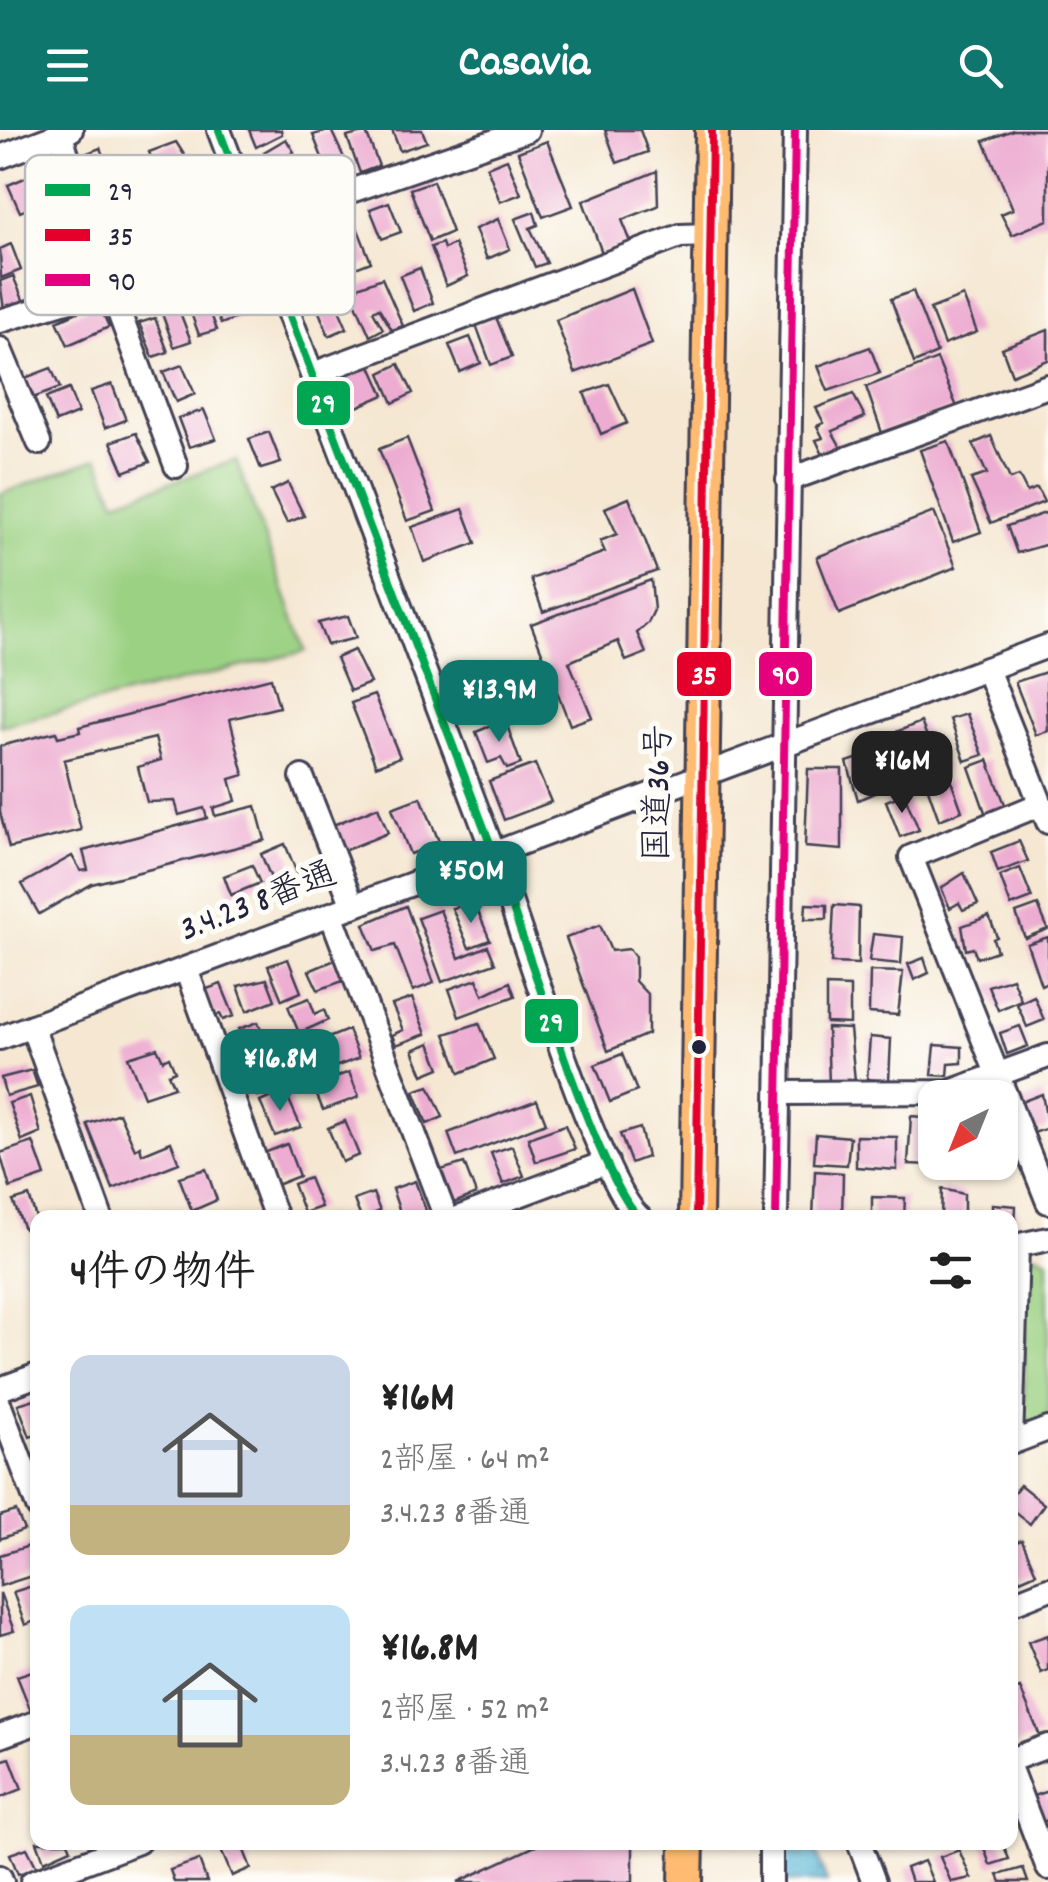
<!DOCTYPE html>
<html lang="ja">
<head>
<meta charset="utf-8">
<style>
	body { margin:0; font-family:Dekko,"Klee One",sans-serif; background:#f2f2f2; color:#222; height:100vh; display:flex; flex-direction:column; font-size:38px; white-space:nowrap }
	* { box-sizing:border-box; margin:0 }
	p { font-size:32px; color:#767676 }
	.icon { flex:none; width:55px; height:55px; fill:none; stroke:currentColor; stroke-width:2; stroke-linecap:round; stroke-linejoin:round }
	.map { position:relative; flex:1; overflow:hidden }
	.drawer { position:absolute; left:30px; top:1080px; width:988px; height:640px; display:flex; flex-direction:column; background:#fff; border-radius:20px; box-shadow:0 2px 8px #0004 }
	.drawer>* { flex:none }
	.needle { width:65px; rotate:223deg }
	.buttons { position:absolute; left:918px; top:950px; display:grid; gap:20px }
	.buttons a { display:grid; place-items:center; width:100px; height:100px; border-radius:20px; background:#fff; box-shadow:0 2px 8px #0004; font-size:50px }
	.price { position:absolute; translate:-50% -85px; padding:0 22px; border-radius:20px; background:#0f766e; color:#fff; font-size:32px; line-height:65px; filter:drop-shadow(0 2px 5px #0008) }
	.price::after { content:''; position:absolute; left:50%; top:60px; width:30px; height:22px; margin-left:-15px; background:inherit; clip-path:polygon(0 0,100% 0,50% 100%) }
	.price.on { background:#222; color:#fff }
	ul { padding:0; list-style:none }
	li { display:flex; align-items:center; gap:30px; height:250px; padding:0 40px }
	li span { display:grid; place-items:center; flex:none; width:280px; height:200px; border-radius:20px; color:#555 }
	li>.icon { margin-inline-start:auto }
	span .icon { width:120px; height:120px; fill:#fffc; stroke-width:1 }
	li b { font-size:42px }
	h2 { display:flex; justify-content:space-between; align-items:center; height:120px; padding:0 40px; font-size:42px }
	header { display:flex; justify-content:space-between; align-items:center; height:130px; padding:0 40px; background:#0f766e; color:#fff; font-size:45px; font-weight:700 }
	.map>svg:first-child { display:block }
	.green { fill:#9bd183; stroke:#5e7a5f; stroke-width:2.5 }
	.water { fill:url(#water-ripples); stroke:#3c6c88; stroke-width:2.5 }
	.building { fill:#edacd1 }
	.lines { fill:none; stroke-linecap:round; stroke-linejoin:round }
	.minor-casing { stroke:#424052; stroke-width:28 }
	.highway-casing { stroke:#424052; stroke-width:38 }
	.minor { stroke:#fff; stroke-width:22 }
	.highway { stroke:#ffbb71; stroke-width:32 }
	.bus-1-casing { stroke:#fdfcf7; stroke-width:15 }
	.bus-2-casing { stroke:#fdfcf7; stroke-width:15 }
	.bus-3-casing { stroke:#fdfcf7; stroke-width:15 }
	.bus-1 { stroke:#00a651; stroke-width:8 }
	.bus-2 { stroke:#e4002b; stroke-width:8 }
	.bus-3 { stroke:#e5007d; stroke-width:8 }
	.bus-dot { fill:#22223b; stroke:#fdfcf7; stroke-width:4 }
	.labels { text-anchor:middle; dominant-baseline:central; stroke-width:10; stroke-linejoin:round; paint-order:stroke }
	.street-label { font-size:35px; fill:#22223b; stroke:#fdfcf7 }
	.key { fill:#fdfcf7; stroke:#bbbbbf; stroke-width:2.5 }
	.key-label { font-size:28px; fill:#22223b }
	.line-badge { stroke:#fdfcf7; stroke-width:4 }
	.badge-label { font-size:28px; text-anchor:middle; font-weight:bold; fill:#fff }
</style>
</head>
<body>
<header><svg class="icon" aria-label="menu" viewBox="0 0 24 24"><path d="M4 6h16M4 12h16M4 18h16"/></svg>Casavia<svg class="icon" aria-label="search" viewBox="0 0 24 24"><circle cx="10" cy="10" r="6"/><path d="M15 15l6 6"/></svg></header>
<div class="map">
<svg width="1048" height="1752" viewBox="0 0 1048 1752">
	<defs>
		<pattern id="water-ripples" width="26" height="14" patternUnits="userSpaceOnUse" patternTransform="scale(2.5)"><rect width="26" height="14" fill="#57b5d6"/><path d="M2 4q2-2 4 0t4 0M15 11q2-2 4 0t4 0" fill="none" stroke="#4893af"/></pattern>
	</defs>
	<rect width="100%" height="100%" fill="#fdfcf7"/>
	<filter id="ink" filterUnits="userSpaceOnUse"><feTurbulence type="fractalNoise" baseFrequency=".01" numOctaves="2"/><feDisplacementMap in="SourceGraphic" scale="20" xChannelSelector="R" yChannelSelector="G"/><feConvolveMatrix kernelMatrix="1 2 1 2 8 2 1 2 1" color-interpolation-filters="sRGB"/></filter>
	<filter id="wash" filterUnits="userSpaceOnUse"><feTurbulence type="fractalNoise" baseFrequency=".0048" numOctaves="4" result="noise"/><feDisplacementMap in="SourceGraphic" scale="40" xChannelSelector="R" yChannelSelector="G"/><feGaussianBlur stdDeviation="2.25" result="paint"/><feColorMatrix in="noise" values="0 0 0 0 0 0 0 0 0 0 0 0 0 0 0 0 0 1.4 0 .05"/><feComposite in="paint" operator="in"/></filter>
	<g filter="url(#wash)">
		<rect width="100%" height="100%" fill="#f5e7d1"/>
		<g class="green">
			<path d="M 98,328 L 116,371 L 236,330 L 306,521 L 0,596 L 0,364 Z"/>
			<path d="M 1034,1123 L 1048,1129 L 1048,1287 L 1031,1293 L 1024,1287 L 1025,1129 Z"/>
		</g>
		<path class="water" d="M 783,1713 L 813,1713 L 827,1752 L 783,1752 Z"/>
		<g id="blocks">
			<g class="building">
				<path d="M 249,0 L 281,0 L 282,4 L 256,17 Z"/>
				<path d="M 331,0 L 346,32 L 327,40 L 313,5 Z"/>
				<path d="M 392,0 L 422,0 L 427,12 L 400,21 Z"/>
				<path d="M 605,0 L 640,0 L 648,22 L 617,33 Z"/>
				<path d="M 1013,0 L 1048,0 L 1048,90 L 1012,105 L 1001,84 L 1013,79 L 984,11 Z"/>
				<path d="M 366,2 L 379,36 L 360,43 L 347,7 Z"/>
				<path d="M 286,9 L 294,22 L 283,28 L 298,51 L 286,58 L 264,22 Z"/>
				<path d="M 547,11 L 573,76 L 543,87 L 518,22 Z"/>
				<path d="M 176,12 L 192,37 L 159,49 L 149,22 Z"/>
				<path d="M 100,18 L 112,47 L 93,54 L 82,25 Z"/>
				<path d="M 507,29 L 521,64 L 500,72 L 487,37 Z"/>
				<path d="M 657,41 L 658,76 L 622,90 L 631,112 L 602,123 L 583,71 Z"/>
				<path d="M 32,45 L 35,53 L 40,50 L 48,71 L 20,82 L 8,55 Z"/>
				<path d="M 433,51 L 452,102 L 430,111 L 410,59 Z"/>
				<path d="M 389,72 L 401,102 L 382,109 L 370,79 Z"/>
				<path d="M 534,82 L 538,95 L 530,98 L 547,133 L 535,137 L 515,89 Z"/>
				<path d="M 498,89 L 510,119 L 487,129 L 475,99 Z"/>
				<path d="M 355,92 L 371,132 L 348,141 L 331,102 Z"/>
				<path d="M 442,113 L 444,119 L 454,114 L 468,146 L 446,156 L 431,117 Z"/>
				<path d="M 11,114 L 21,140 L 1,148 L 0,119 Z"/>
				<path d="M 420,138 L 433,173 L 414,181 L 400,146 Z"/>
				<path d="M 13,146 L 24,172 L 4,180 L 0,151 Z"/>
				<path d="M 197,147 L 217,200 L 199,205 L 180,153 Z"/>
				<path d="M 382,148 L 403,196 L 392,200 L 379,178 L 373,181 L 383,199 L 370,206 L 350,160 Z"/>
				<path d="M 229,154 L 242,186 L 221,194 L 209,161 Z"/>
				<path d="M 171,159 L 191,211 L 174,217 L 155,164 Z"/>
				<path d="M 632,159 L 652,214 L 575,243 L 556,190 Z"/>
				<path d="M 913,161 L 937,223 L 914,233 L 891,169 Z"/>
				<path d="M 963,166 L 977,202 L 944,215 L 930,179 Z"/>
				<path d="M 98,173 L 109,197 L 68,215 L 57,191 Z"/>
				<path d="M 337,175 L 347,198 L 329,206 L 319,182 Z"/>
				<path d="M 496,187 L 512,227 L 491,235 L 476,195 Z"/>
				<path d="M 155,188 L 168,222 L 153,227 L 139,193 Z"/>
				<path d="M 1048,200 L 1048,230 L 1012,245 L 1002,218 Z"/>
				<path d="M 470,207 L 481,233 L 460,242 L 449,215 Z"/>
				<path d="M 870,217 L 880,243 L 828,261 L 818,236 Z"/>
				<path d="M 937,229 L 957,277 L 882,303 L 866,257 Z"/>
				<path d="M 370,234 L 384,265 L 350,280 L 336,247 Z"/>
				<path d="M 399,234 L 413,263 L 393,273 L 380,243 Z"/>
				<path d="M 182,235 L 195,264 L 176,272 L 163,242 Z"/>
				<path d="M 51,238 L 60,258 L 33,268 L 25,248 Z"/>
				<path d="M 112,254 L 126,290 L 105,298 L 91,261 Z"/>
				<path d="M 609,254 L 627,293 L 601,304 L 584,263 Z"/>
				<path d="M 69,259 L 78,283 L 56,292 L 46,268 Z"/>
				<path d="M 853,264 L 865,287 L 832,301 L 843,321 L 825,329 L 816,310 L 823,308 L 817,296 L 824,293 L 816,278 Z"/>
				<path d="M 204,280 L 216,309 L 189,317 L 178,288 Z"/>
				<path d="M 269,302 L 281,333 L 261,339 L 249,309 Z"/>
				<path d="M 136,303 L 150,332 L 124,342 L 111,312 Z"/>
				<path d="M 991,306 L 1010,349 L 1019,346 L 1027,362 L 1037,358 L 1044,372 L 991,393 L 971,349 L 987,344 L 973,314 Z"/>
				<path d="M 407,308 L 435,381 L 407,391 L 379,319 Z"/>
				<path d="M 948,311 L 981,402 L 953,412 L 920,320 Z"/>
				<path d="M 288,353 L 304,386 L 287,393 L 271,361 Z"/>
				<path d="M 629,368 L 657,441 L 543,482 L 531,449 L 605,422 L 600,411 L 617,404 L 605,378 Z"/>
				<path d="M 463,379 L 476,413 L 424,432 L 412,397 Z"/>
				<path d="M 934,382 L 956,437 L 839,484 L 817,427 Z"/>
				<path d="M 1048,382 L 1048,414 L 1017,423 L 1007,396 Z"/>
				<path d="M 651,450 L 654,480 L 648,493 L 637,503 L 646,523 L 626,531 L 618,511 L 569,532 L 592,587 L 570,595 L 531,494 Z"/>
				<path d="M 348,486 L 356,508 L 327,515 L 318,493 Z"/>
				<path d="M 354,520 L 370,553 L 350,561 L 336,528 Z"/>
				<path d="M 1046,542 L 1048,601 L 1036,605 L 1015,552 Z"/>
				<path d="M 271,548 L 279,577 L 230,589 L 244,645 L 230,649 L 236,671 L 213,678 L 215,686 L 256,676 L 265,710 L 92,754 L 39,784 L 22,754 L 72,726 L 81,741 L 88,740 L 83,721 L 207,688 L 204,678 L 179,685 L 175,671 L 147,672 L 138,637 L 161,630 L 155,608 L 64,630 L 81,700 L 9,718 L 0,682 L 0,616 L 56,602 L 58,607 L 80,602 L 79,597 Z"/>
				<path d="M 374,565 L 400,627 L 376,636 L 351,573 Z"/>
				<path d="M 967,584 L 983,625 L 965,631 L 950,589 Z"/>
				<path d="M 505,590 L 521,634 L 507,639 L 501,628 L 488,633 L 476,602 Z"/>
				<path d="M 921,592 L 928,609 L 932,607 L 945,639 L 921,646 L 909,618 L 900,621 L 891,604 Z"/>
				<path d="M 887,617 L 894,623 L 906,653 L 885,661 L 870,624 Z"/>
				<path d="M 865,626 L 879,661 L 858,670 L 847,632 Z"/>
				<path d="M 988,630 L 1006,677 L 986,685 L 969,637 Z"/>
				<path d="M 535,634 L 551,672 L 504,690 L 489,651 Z"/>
				<path d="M 808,639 L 842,639 L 842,720 L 805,717 Z"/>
				<path d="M 951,650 L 962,681 L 939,690 L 928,659 Z"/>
				<path d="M 904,664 L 919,700 L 900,707 L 886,671 Z"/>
				<path d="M 421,667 L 440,714 L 410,724 L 392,678 Z"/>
				<path d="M 378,677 L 388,703 L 338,723 L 328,697 Z"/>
				<path d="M 1019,711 L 1028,731 L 998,742 L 991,722 Z"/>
				<path d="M 285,714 L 299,748 L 275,758 L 261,724 Z"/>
				<path d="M 252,735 L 260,753 L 231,765 L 224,746 Z"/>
				<path d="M 1020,738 L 1032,768 L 1011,776 L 1000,746 Z"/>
				<path d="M 964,743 L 978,774 L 963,780 L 959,773 L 950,778 L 941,758 Z"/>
				<path d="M 806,774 L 827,775 L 827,789 L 805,789 Z"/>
				<path d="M 464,775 L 467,783 L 477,779 L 490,810 L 469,818 L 452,778 Z"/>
				<path d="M 834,775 L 859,777 L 858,834 L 831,833 Z"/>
				<path d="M 1038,775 L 1048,799 L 1025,808 L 1016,783 Z"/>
				<path d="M 406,776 L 434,853 L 413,861 L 395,815 L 375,821 L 364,794 Z"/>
				<path d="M 440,780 L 459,828 L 488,816 L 495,833 L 442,852 L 418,788 Z"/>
				<path d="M 989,786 L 997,807 L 993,809 L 997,821 L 977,828 L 973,818 L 966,820 L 962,796 Z"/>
				<path d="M 600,795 L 611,821 L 629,819 L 635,827 L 635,851 L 648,865 L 648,904 L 608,921 L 566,808 Z"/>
				<path d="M 873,804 L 903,807 L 901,834 L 869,831 Z"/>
				<path d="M 1048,807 L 1048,852 L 1041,855 L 1027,814 Z"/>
				<path d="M 924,828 L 929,843 L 914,850 L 908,834 Z"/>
				<path d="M 288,829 L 301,862 L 282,870 L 268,836 Z"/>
				<path d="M 335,830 L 343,851 L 318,860 L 309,841 Z"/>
				<path d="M 870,841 L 903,842 L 898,885 L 869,883 Z"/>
				<path d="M 1012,848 L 1021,870 L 998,880 L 988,856 Z"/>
				<path d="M 267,849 L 275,870 L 247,881 L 238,856 Z"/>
				<path d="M 477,849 L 483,865 L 510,852 L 515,866 L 459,887 L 449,859 Z"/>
				<path d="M 221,854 L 234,886 L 223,890 L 220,884 L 214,886 L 204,860 Z"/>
				<path d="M 826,856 L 850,857 L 850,894 L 826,893 Z"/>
				<path d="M 1034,866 L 1044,890 L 1027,897 L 1017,874 Z"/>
				<path d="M 309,868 L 315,884 L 324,880 L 328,890 L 299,903 L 288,876 Z"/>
				<path d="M 412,868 L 426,904 L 396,915 L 392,905 L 403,900 L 392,875 Z"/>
				<path d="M 258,892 L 269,918 L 250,925 L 239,899 Z"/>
				<path d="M 479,893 L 494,929 L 460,943 L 445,904 Z"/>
				<path d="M 1020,896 L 1028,916 L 1007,924 L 1000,903 Z"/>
				<path d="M 827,898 L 850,899 L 855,951 L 829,954 Z"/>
				<path d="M 348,900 L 359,928 L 308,947 L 296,921 Z"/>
				<path d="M 870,907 L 891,909 L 889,951 L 867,949 Z"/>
				<path d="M 430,913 L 440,938 L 423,945 L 413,920 Z"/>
				<path d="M 935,915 L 962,917 L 962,933 L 949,934 L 948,946 L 932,945 Z"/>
				<path d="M 157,918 L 163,930 L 169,927 L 175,941 L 168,944 L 174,957 L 144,967 L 128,927 Z"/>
				<path d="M 265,924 L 278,958 L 258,966 L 245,931 Z"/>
				<path d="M 622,924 L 637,961 L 610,972 L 595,935 Z"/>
				<path d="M 32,940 L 38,957 L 6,966 L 1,948 Z"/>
				<path d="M 349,942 L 359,967 L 323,980 L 313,956 Z"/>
				<path d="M 429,956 L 443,987 L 427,994 L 414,961 Z"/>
				<path d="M 285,961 L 301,997 L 275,1006 L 260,972 Z"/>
				<path d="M 1042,964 L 1048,998 L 1034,1003 L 1021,972 Z"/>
				<path d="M 30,966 L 41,1003 L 22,1011 L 9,973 Z"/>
				<path d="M 537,970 L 546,993 L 457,1027 L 448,1003 Z"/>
				<path d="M 119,983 L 135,1019 L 140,1016 L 142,1024 L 171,1012 L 179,1033 L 113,1059 L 87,994 Z"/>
				<path d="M 911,986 L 932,988 L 931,1035 L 908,1034 Z"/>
				<path d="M 345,991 L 359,1025 L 342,1032 L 328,998 Z"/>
				<path d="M 565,995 L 575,1019 L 536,1032 L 528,1008 Z"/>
				<path d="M 640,998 L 647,1027 L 631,1033 L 620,1004 Z"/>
				<path d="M 816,1004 L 850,1007 L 847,1035 L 814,1033 Z"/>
				<path d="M 856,1006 L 897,1007 L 897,1040 L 856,1037 Z"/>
				<path d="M 33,1012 L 45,1046 L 10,1058 L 0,1023 Z"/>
				<path d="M 287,1014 L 299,1046 L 276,1055 L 264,1023 Z"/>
				<path d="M 512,1016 L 524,1046 L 503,1054 L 491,1023 Z"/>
				<path d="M 464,1033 L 476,1064 L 454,1073 L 441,1040 Z"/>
				<path d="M 206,1039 L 217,1070 L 192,1081 L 179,1047 Z"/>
				<path d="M 815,1041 L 843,1043 L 842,1088 L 813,1088 Z"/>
				<path d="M 309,1048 L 321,1077 L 304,1083 L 293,1054 Z"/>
				<path d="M 415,1051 L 428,1086 L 402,1088 L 392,1059 Z"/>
				<path d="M 942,1059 L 964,1064 L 964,1088 L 941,1088 Z"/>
				<path d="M 373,1063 L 380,1081 L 375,1083 L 378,1088 L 361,1088 L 354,1070 Z"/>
				<path d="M 29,1066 L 38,1094 L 24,1099 L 13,1071 Z"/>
				<path d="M 872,1067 L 905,1068 L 904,1088 L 872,1088 Z"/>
				<path d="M 992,1074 L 1016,1076 L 1015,1099 L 1010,1098 L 1010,1088 L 992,1088 Z"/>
				<path d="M 38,1268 L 38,1304 L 30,1307 L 18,1274 Z"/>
				<path d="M 1020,1355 L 1044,1374 L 1030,1394 L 1010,1378 L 1010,1367 Z"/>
				<path d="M 16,1381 L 24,1400 L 0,1409 L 0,1386 Z"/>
				<path d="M 1022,1410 L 1036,1443 L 1020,1450 L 1010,1428 L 1010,1414 Z"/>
				<path d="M 29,1416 L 38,1444 L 0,1456 L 0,1425 Z"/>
				<path d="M 32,1456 L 38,1490 L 25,1495 L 13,1462 Z"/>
				<path d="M 0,1463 L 14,1501 L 0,1505 Z"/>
				<path d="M 1048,1505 L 1048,1540 L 1041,1543 L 1028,1512 Z"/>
				<path d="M 38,1539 L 38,1581 L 32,1584 L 17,1546 Z"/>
				<path d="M 1020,1558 L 1040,1606 L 1014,1616 L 1010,1561 Z"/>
				<path d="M 10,1628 L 22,1659 L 0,1668 L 0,1631 Z"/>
				<path d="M 1048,1661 L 1048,1690 L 1040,1693 L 1030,1667 Z"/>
				<path d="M 37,1712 L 68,1712 L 71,1719 L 44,1731 Z"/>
				<path d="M 544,1712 L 633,1712 L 633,1752 L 458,1752 Z"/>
				<path d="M 982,1712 L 1002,1712 L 1009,1729 L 990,1735 Z"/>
				<path d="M 241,1713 L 251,1738 L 232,1746 L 221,1720 Z"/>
				<path d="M 27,1718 L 37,1738 L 18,1744 L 10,1724 Z"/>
				<path d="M 959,1720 L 971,1748 L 951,1752 L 940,1727 Z"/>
				<path d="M 199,1730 L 207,1752 L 174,1752 L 170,1740 Z"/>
				<path d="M 924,1731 L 933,1752 L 911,1752 L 906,1738 Z"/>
				<path d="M 1023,1738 L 1028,1752 L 1001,1752 L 998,1745 Z"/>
			</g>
		</g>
	</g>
	<g filter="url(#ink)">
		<use href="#blocks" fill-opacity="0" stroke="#424052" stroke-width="2.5"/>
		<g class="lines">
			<g class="minor-casing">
				<g id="minor">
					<path d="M 59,0 L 110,158 L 176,336"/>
					<path d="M 219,0 C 311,238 401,477 491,716 C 516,782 599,1055 640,1088"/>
					<path d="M 0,27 L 71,0"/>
					<path d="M 0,191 L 110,158 L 255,94 L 527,0"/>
					<path d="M 0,219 L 39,313"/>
					<path d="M 313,244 L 680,106 L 709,105"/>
					<path d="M 788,350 L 1048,256"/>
					<path d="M 987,539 L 1048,692"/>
					<path d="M 302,647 L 353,776"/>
					<path d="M 1041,674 L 911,727 L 1048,1072"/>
					<path d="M 331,784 L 446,1088"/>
					<path d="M 186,839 L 276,1088"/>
					<path d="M 32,896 L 101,1088"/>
					<path d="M 0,908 L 1048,516"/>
					<path d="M 779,963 L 950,962 L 1048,926"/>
					<path d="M 458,1088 L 607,1032"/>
					<path d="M 776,1088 L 795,0"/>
					<path d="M 1010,1117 L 1048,1109"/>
					<path d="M 1017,1117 L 1011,1313 L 1048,1299"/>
					<path d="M 0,1259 L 38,1245"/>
					<path d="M 0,1276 L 38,1377"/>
					<path d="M 1010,1474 L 1048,1459"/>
					<path d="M 0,1606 L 38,1592"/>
					<path d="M 1010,1630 L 1048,1616"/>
					<path d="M 1010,1639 L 1048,1738"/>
					<path d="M 859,1712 L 874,1752"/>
					<path d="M 0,1747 L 2,1752"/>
					<path d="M 32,1752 L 138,1712"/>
					<path d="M 771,1752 L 771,1712"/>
				</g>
			</g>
			<g class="highway-casing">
				<g id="highway">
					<path d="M 696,1088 L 712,0"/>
					<path d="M 686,1752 L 687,1712"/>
				</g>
			</g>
			<use href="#minor" class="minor"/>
			<use href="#highway" class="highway"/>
			<g class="bus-1-casing">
				<path id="bus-1" d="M 219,0 C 311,238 401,477 491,716 C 516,782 599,1055 640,1088"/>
			</g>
			<g class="bus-2-casing">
				<path id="bus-2" d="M 696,1088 L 712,0"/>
			</g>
			<g class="bus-3-casing">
				<path id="bus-3" d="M 776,1088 L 795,0"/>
			</g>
			<use href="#bus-1" class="bus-1"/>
			<use href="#bus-2" class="bus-2"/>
			<use href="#bus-3" class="bus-3"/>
		</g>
	</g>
	<circle class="bus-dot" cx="699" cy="917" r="9"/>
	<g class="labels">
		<g class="street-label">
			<text transform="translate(661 663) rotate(-89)">国道36号</text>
			<text transform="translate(259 774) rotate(-21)">3.4.23 8番通</text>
		</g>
	</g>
	<rect x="25" y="25" width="330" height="160" rx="15" class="key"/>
	<rect x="45" y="54" width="45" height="12" fill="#00a651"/>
	<rect x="45" y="99" width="45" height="12" fill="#e4002b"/>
	<rect x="45" y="144" width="45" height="12" fill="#e5007d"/>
	<g class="key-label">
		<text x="108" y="70">29</text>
		<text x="108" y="115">35</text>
		<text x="108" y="160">90</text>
	</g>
	<g class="line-badge">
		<rect x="295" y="249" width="57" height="48" rx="10" fill="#00a651"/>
		<rect x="675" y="520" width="58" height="48" rx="10" fill="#e4002b"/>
		<rect x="757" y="520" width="57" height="48" rx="10" fill="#e5007d"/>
		<rect x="523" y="867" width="57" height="48" rx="10" fill="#00a651"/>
	</g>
	<g class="badge-label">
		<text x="323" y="282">29</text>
		<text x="704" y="554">35</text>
		<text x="786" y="554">90</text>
		<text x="551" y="901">29</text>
	</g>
</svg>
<div class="buttons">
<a><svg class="needle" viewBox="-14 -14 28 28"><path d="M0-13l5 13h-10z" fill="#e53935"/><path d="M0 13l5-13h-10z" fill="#767676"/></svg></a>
</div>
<b class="price" style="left:499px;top:615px">¥13.9M</b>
<b class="price on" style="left:902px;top:686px">¥16M</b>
<b class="price" style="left:471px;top:796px">¥50M</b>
<b class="price" style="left:280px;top:984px">¥16.8M</b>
<section class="drawer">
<h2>4件の物件<svg class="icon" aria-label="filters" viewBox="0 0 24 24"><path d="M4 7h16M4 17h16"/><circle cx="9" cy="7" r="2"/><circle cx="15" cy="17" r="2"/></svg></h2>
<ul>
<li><span style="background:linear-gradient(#c9d6e8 75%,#c2b280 0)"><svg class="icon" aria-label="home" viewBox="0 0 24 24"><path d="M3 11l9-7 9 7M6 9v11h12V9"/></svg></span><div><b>¥16M</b><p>2部屋 · 64 m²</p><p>3.4.23 8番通</p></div></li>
<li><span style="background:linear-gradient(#bfe0f5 65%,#c2b280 0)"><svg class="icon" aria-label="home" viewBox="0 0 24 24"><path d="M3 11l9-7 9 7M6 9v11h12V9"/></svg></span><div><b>¥16.8M</b><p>2部屋 · 52 m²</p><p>3.4.23 8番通</p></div></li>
</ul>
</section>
</div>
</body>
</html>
